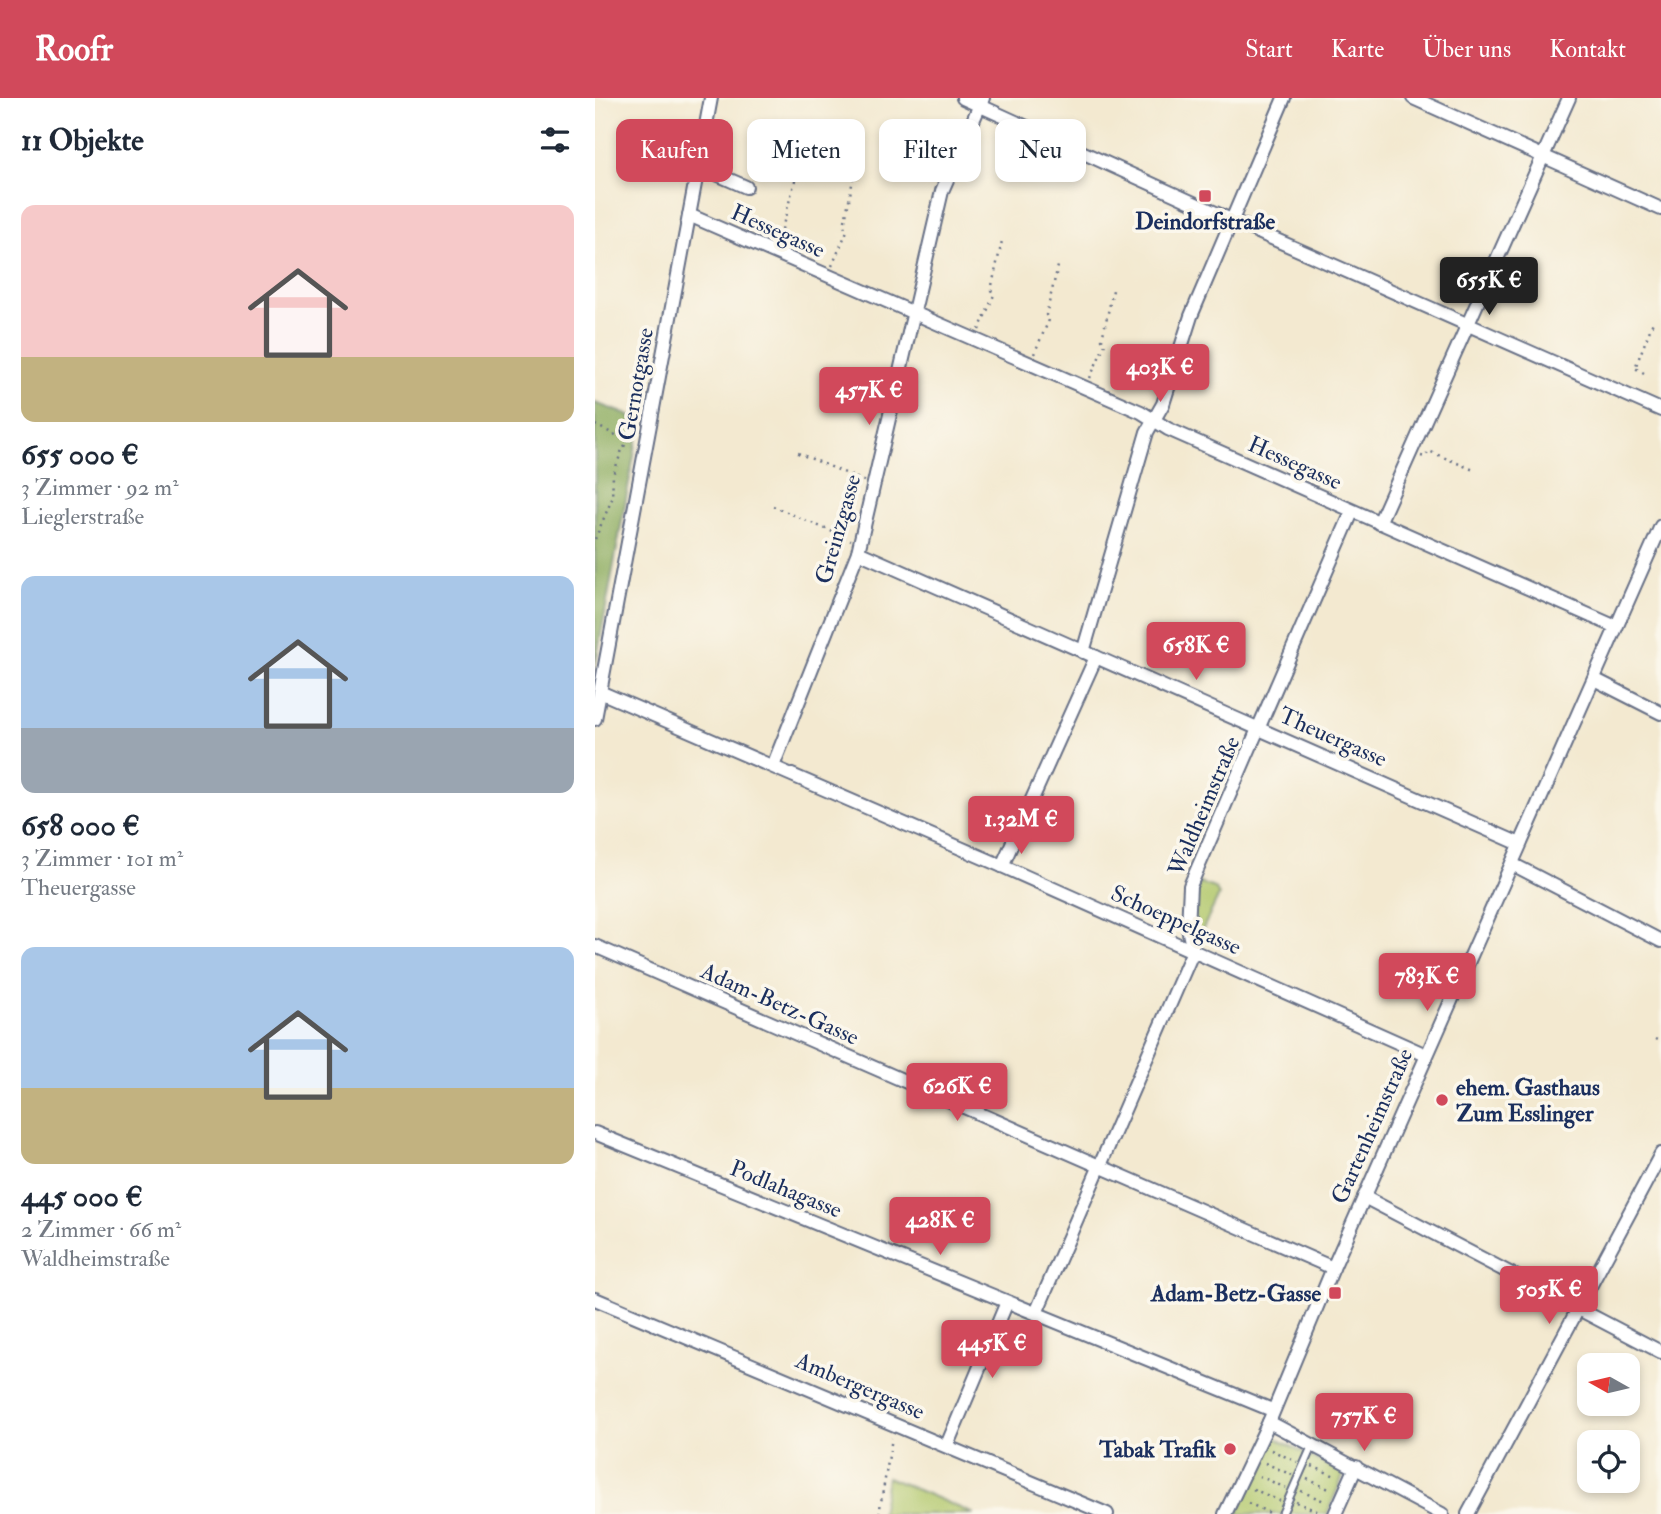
<!DOCTYPE html>
<html lang="de">
<head>
<meta charset="utf-8">
<style>
	body { margin:0; font-family:"IM FELL Double Pica",serif; background:#f6f6f7; color:#1f2937; height:100vh; display:flex; flex-direction:column; font-size:26px; white-space:nowrap }
	* { box-sizing:border-box; margin:0 }
	p { font-size:23px; color:#747a83 }
	.icon { flex:none; width:38px; height:38px; fill:none; stroke:currentColor; stroke-width:2; stroke-linecap:round; stroke-linejoin:round }
	.map { position:relative; flex:1; overflow:hidden }
	.drawer { display:flex; flex-direction:column; background:#fff; width:595px }
	.drawer>* { flex:none }
	.top-card { position:absolute; left:21px; top:21px; width:665px; height:63px; display:flex; gap:14px }
	.needle { width:46px; rotate:278deg }
	.tools { position:absolute; left:982px; top:1255px; display:grid; gap:14px }
	.tools a { display:grid; place-items:center; width:63px; height:63px; border-radius:14px; background:#fff; box-shadow:0 4px 10px #0003; font-size:35px }
	.price { position:absolute; translate:-50% -60px; padding:0 16px; border-radius:7px; background:#d1495b; color:#fff; font-size:23px; line-height:46px; filter:drop-shadow(0 2px 4px #0008) }
	.price::after { content:''; position:absolute; left:50%; top:42px; width:21px; height:16px; margin-left:-10px; background:inherit; clip-path:polygon(0 0,100% 0,50% 100%) }
	.price.on { background:#222; color:#fff }
	ul { padding:0; list-style:none }
	li { display:grid; align-content:center; gap:14px; height:371px; padding:0 21px }
	li span { display:grid; place-items:center; height:217px; border-radius:14px; color:#555 }
	li>.icon { margin-inline-start:auto }
	span .icon { width:126px; height:126px; fill:#fffc; stroke-width:1 }
	li b { font-size:30px }
	h2 { display:flex; justify-content:space-between; align-items:center; height:84px; padding:0 21px; font-size:30px }
	.tag { padding:0 24px; border-radius:14px; background:#fff; box-shadow:0 4px 10px #0003; font-size:24px; line-height:63px }
	.tag.on { background:#d1495b; color:#fff }
	header { display:flex; align-items:center; gap:42px; box-sizing:border-box; height:98px; padding:0 35px; background:#d1495b; color:#fff }
	header strong { font-size:33px }
	nav { display:flex; gap:38px; margin-inline-start:auto; font-size:24px }
	main { display:flex; flex:1; min-height:0 }
	.map>svg:first-child { display:block }
	.green { fill:#b1c76b; stroke:#667b64; stroke-width:2 }
	.forest { fill:#8cac5f; stroke:#546e5e; stroke-width:2 }
	.lines { fill:none; stroke-linecap:round; stroke-linejoin:round }
	.lane-casing { stroke:#677086; stroke-width:10 }
	.street-casing { stroke:#677086; stroke-width:16 }
	.path { stroke:#677086; stroke-width:2.5; stroke-dasharray:2 5; stroke-linecap:butt }
	.lane { stroke:#fff; stroke-width:6 }
	.street { stroke:#fff; stroke-width:12 }
	.poi-dot { fill:#d1495b; stroke:#fbf7ec; stroke-width:2.5 }
	.labels { text-anchor:middle; dominant-baseline:central; stroke-width:7; stroke-linejoin:round; paint-order:stroke }
	.poi-label { font-size:23px; font-weight:bold; fill:#1b2f5e; stroke:#fbf7ec; text-anchor:end }
	.street-label { font-size:23px; fill:#1b2f5e; stroke:#fbf7ec }
</style>
</head>
<body>
<header>
<strong>Roofr</strong>
<nav><a>Start</a><a>Karte</a><a>Über uns</a><a>Kontakt</a></nav>
</header>
<main>
<section class="drawer">
<h2>11 Objekte<svg class="icon" aria-label="filters" viewBox="0 0 24 24"><path d="M4 7h16M4 17h16"/><circle cx="9" cy="7" r="2"/><circle cx="15" cy="17" r="2"/></svg></h2>
<ul>
<li><span style="background:linear-gradient(#f6c9c9 70%,#c2b280 0)"><svg class="icon" aria-label="home" viewBox="0 0 24 24"><path d="M3 11l9-7 9 7M6 9v11h12V9"/></svg></span><div><b>655 000 €</b><p>3 Zimmer · 92 m²</p><p>Lieglerstraße</p></div></li>
<li><span style="background:linear-gradient(#a9c7e8 70%,#9aa5b1 0)"><svg class="icon" aria-label="home" viewBox="0 0 24 24"><path d="M3 11l9-7 9 7M6 9v11h12V9"/></svg></span><div><b>658 000 €</b><p>3 Zimmer · 101 m²</p><p>Theuergasse</p></div></li>
<li><span style="background:linear-gradient(#a9c7e8 65%,#c2b280 0)"><svg class="icon" aria-label="home" viewBox="0 0 24 24"><path d="M3 11l9-7 9 7M6 9v11h12V9"/></svg></span><div><b>445 000 €</b><p>2 Zimmer · 66 m²</p><p>Waldheimstraße</p></div></li>
</ul>
</section>
<div class="map">
<svg width="1066" height="1416" viewBox="0 0 1066 1416">
	<rect width="100%" height="100%" fill="#fbf7ec"/>
	<filter id="ink" filterUnits="userSpaceOnUse"><feTurbulence type="fractalNoise" baseFrequency=".0143" numOctaves="2"/><feDisplacementMap in="SourceGraphic" scale="14" xChannelSelector="R" yChannelSelector="G"/><feConvolveMatrix kernelMatrix="1 2 1 2 8 2 1 2 1" color-interpolation-filters="sRGB"/></filter>
	<filter id="wash" filterUnits="userSpaceOnUse"><feTurbulence type="fractalNoise" baseFrequency=".00686" numOctaves="4" result="noise"/><feDisplacementMap in="SourceGraphic" scale="28" xChannelSelector="R" yChannelSelector="G"/><feGaussianBlur stdDeviation="1.57" result="paint"/><feColorMatrix in="noise" values="0 0 0 0 0 0 0 0 0 0 0 0 0 0 0 0 0 1.4 0 .05"/><feComposite in="paint" operator="in"/></filter>
	<g filter="url(#wash)">
		<rect width="100%" height="100%" fill="#f3e9d0"/>
		<g class="green">
			<path d="M 605,785 L 620,790 L 624,797 L 603,841 C 599,823 597,802 605,785 Z"/>
			<path d="M 677,1338 L 749,1376 L 732,1416 L 642,1416 Z"/>
			<path d="M 292,1379 L 379,1416 L 286,1416 Z"/>
		</g>
		<path class="forest" d="M 0,305 L 34,317 L 43,336 L 0,569 Z"/>
	</g>
	<g filter="url(#ink)">
		<g class="lines">
			<g class="lane-casing">
				<path id="lane" d="M 687,1416 L 717,1348"/>
			</g>
			<g class="street-casing">
				<g id="street">
					<path d="M 368,0 L 636,122 L 1066,312"/>
					<path d="M 818,0 L 1066,111"/>
					<path d="M 103,68 L 151,89"/>
					<path d="M 94,117 L 546,314 L 573,331 L 1021,529"/>
					<path d="M 784,425 L 974,0"/>
					<path d="M 263,454 L 925,746"/>
					<path d="M 488,554 L 552,334 L 568,306 L 596,218 L 689,0"/>
					<path d="M 999,581 L 1066,615"/>
					<path d="M 5,594 L 407,768 L 831,957"/>
					<path d="M 0,621 L 116,0"/>
					<path d="M 178,668 L 263,454 L 347,93 L 388,0"/>
					<path d="M 917,766 L 1066,843"/>
					<path d="M 407,768 L 501,559"/>
					<path d="M 0,848 L 738,1170"/>
					<path d="M 0,1035 L 677,1312"/>
					<path d="M 769,1099 L 1066,1254"/>
					<path d="M 0,1201 L 512,1416"/>
					<path d="M 441,1215 L 598,853 L 593,830 L 595,788 L 757,414"/>
					<path d="M 674,1324 L 847,1416"/>
					<path d="M 352,1347 L 412,1204"/>
					<path d="M 630,1416 L 674,1324 L 738,1170 L 1066,428"/>
					<path d="M 740,1416 L 761,1369"/>
					<path d="M 873,1416 L 1066,1056"/>
				</g>
			</g>
			<g class="path">
				<path d="M 184,145 C 190,115 200,87 206,57"/>
				<path d="M 237,168 L 252,133 L 249,128 L 259,76"/>
				<path d="M 384,232 L 399,197 L 396,192 L 407,143"/>
				<path d="M 439,256 L 454,222 L 451,217 L 463,168"/>
				<path d="M 1049,275 L 1040,270 L 1058,224"/>
				<path d="M 495,280 L 510,246 L 507,241 L 518,192"/>
				<path d="M 0,327 L 33,343"/>
				<path d="M 203,355 L 269,383"/>
				<path d="M 826,358 L 830,359 L 834,353 L 881,373"/>
				<path d="M 178,408 L 256,442"/>
				<path d="M 0,441 L 17,401 L 18,377 L 27,352 L 37,335 L 44,309 L 48,309"/>
				<path d="M 1060,941 L 1066,944"/>
				<path d="M 676,1352 L 702,1364"/>
				<path d="M 670,1365 L 697,1377"/>
				<path d="M 717,1368 L 740,1378"/>
				<path d="M 664,1378 L 691,1390"/>
				<path d="M 712,1381 L 734,1391"/>
				<path d="M 658,1391 L 685,1403"/>
				<path d="M 706,1393 L 729,1403"/>
				<path d="M 701,1404 L 724,1414"/>
				<path d="M 653,1405 L 677,1416"/>
				<path d="M 284,1416 L 297,1340"/>
			</g>
			<use href="#lane" class="lane"/>
			<use href="#street" class="street"/>
		</g>
	</g>
	<g class="poi-dot">
		<rect x="603" y="91" width="14" height="14" rx="3.5"/>
		<circle cx="847" cy="1002" r="7"/>
		<rect x="733" y="1188" width="14" height="14" rx="3.5"/>
		<circle cx="635" cy="1351" r="7"/>
	</g>
	<g class="labels">
		<g class="poi-label">
			<text x="610" y="123" text-anchor="middle">Deindorfstraße</text>
			<text x="861" y="989" text-anchor="start">ehem. Gasthaus<tspan x="861" dy="26">Zum Esslinger</tspan></text>
			<text x="726" y="1195">Adam-Betz-Gasse</text>
			<text x="621" y="1351">Tabak Trafik</text>
		</g>
		<g class="street-label">
			<text transform="translate(183 133) rotate(24)">Hessegasse</text>
			<text transform="translate(41 286) rotate(-80)">Gernotgasse</text>
			<text transform="translate(700 365) rotate(24)">Hessegasse</text>
			<text transform="translate(243 431) rotate(-74)">Greinzgasse</text>
			<text transform="translate(738 639) rotate(24)">Theuergasse</text>
			<text transform="translate(609 708) rotate(-67)">Waldheimstraße</text>
			<text transform="translate(581 822) rotate(24)">Schoeppelgasse</text>
			<text transform="translate(185 906) rotate(24)">Adam-Betz-Gasse</text>
			<text transform="translate(777 1028) rotate(-66)">Gartenheimstraße</text>
			<text transform="translate(191 1091) rotate(22)">Podlahagasse</text>
			<text transform="translate(265 1288) rotate(23)">Ambergergasse</text>
		</g>
	</g>
</svg>
<div class="tools">
<a><svg class="needle" viewBox="-14 -14 28 28"><path d="M0-13l5 13h-10z" fill="#e53935"/><path d="M0 13l5-13h-10z" fill="#747a83"/></svg></a>
<a><svg class="icon" aria-label="locate" viewBox="0 0 24 24"><circle cx="12" cy="12" r="6"/><path d="M12 2v4M12 18v4M2 12h4M18 12h4"/></svg></a>
</div>
<b class="price on" style="left:894px;top:219px">655K €</b>
<b class="price" style="left:565px;top:306px">403K €</b>
<b class="price" style="left:274px;top:329px">457K €</b>
<b class="price" style="left:601px;top:584px">658K €</b>
<b class="price" style="left:426px;top:758px">1.32M €</b>
<b class="price" style="left:832px;top:915px">783K €</b>
<b class="price" style="left:362px;top:1025px">626K €</b>
<b class="price" style="left:345px;top:1159px">428K €</b>
<b class="price" style="left:954px;top:1228px">505K €</b>
<b class="price" style="left:397px;top:1282px">445K €</b>
<b class="price" style="left:769px;top:1355px">757K €</b>
<div class="top-card">
<a class="tag on">Kaufen</a>
<a class="tag">Mieten</a>
<a class="tag">Filter</a>
<a class="tag">Neu</a>
</div>
</div>
</main>
</body>
</html>
